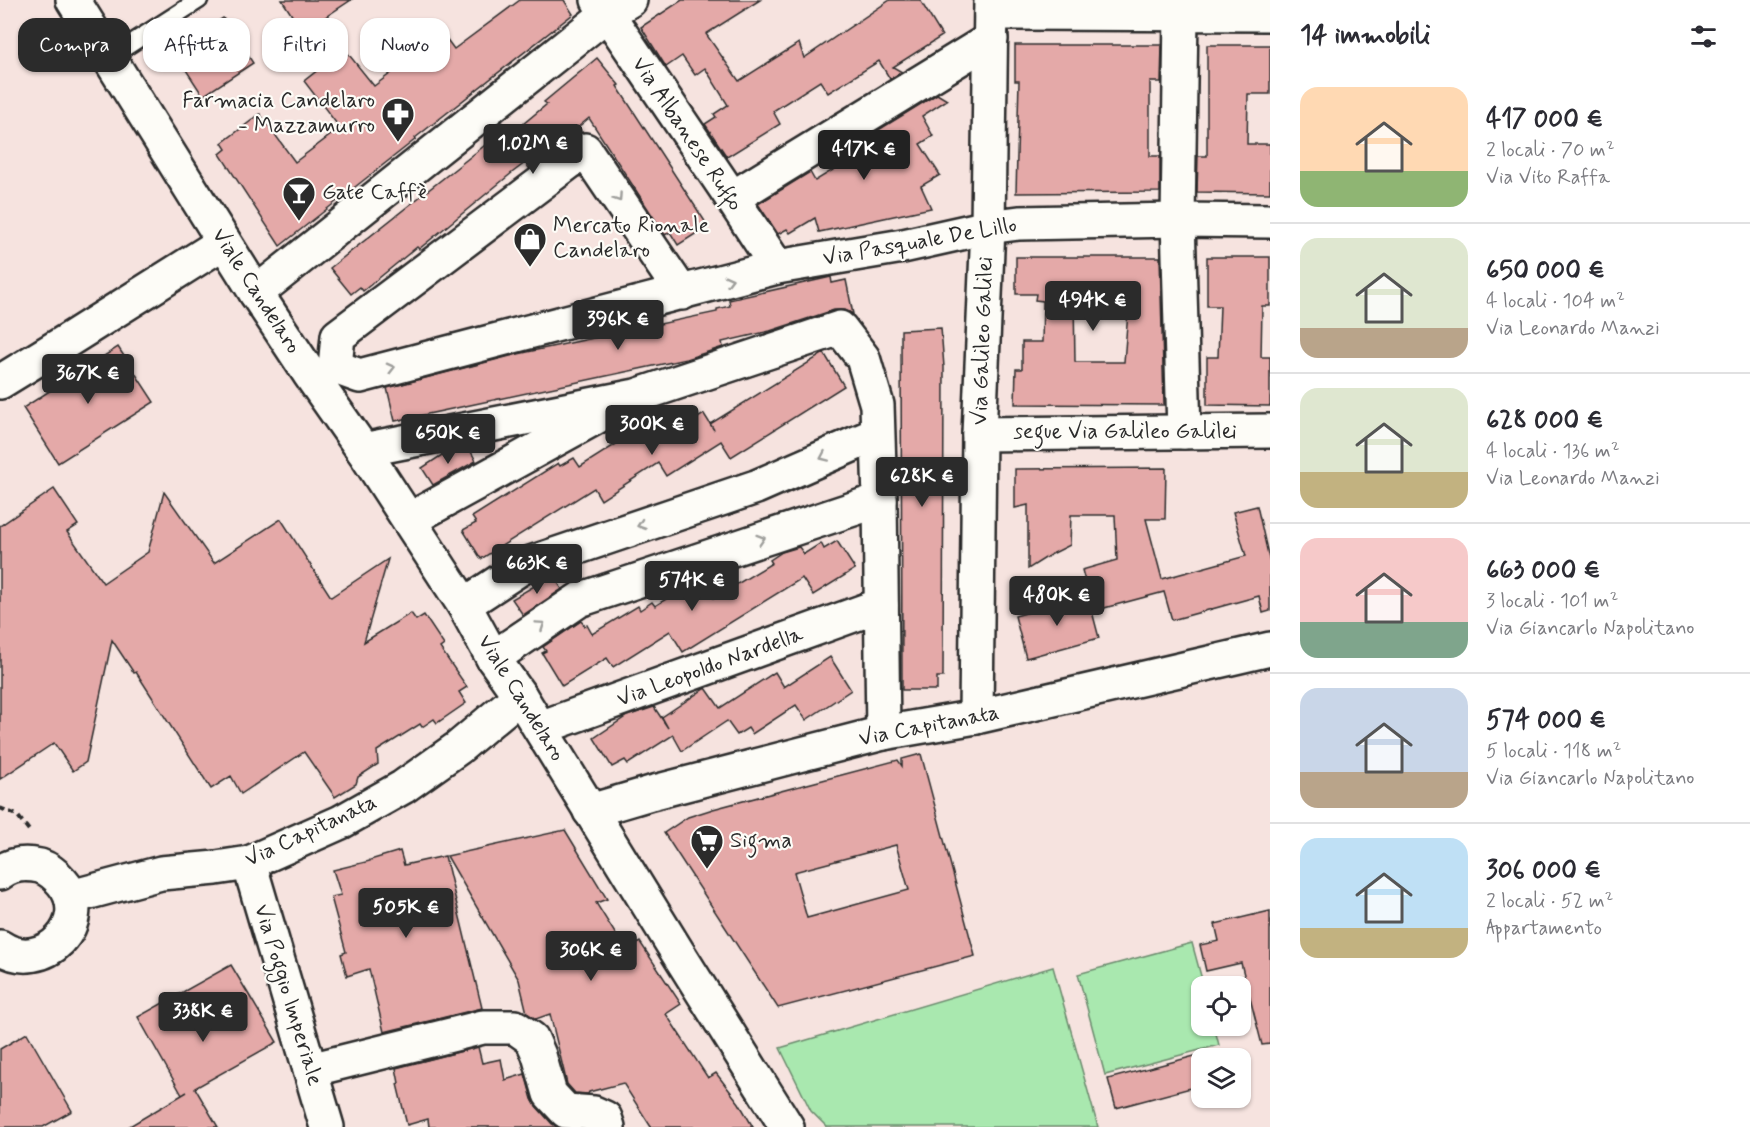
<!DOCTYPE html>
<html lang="it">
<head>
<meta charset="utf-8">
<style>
	body { margin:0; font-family:Mynerve,sans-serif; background:#f7f7f7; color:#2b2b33; height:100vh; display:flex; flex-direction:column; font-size:22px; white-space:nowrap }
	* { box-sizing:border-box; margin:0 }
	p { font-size:20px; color:#7c7c81 }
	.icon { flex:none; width:33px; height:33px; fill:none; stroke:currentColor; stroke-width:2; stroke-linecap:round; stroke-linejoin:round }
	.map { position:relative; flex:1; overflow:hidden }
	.side { display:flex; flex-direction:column; background:#fff; width:480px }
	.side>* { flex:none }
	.banner { position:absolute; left:18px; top:18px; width:570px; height:54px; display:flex; gap:12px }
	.buttons { position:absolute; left:1191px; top:976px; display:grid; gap:12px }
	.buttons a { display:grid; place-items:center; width:60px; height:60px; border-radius:12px; background:#fff; box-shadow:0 2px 4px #0004; font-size:30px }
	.price { position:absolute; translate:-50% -51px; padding:0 14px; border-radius:6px; background:#2b2b2b; color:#fff; font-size:20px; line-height:39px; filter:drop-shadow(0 2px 3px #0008) }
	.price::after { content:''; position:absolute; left:50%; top:36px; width:18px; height:14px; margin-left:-9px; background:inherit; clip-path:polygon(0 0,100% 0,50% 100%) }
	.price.selected { background:#222; color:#fff }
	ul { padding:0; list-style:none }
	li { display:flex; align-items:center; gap:18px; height:150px; padding:0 30px }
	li+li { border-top:2px solid #e1e1e2 }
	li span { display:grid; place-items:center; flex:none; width:168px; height:120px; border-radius:18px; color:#555 }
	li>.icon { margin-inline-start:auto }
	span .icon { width:72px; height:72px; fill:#fffc; stroke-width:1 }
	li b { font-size:26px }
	h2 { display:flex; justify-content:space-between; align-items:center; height:72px; padding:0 30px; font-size:26px }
	.pill { padding:0 21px; border-radius:18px; background:#fff; box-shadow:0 2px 4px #0004; font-size:21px; line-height:54px }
	.pill.selected { background:#2b2b2b; color:#fff }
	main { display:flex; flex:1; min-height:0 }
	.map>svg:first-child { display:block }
	.green { fill:#a9e8af; stroke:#6a8a6d; stroke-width:1.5 }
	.building { fill:#e4a9a8; stroke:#2b2b2b; stroke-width:1.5; fill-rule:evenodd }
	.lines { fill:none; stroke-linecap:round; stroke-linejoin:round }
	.lane-casing { stroke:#2b2b2b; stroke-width:21 }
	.street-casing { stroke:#2b2b2b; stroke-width:38 }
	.secondary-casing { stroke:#2b2b2b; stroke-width:38 }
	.path { stroke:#2b2b2b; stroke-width:4; stroke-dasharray:6 4.5; stroke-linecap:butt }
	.lane { stroke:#fdfcf7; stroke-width:16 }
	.street { stroke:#fdfcf7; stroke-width:33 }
	.secondary { stroke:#fdfcf7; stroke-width:33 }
	.oneway { stroke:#9e9e9b }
	.labels { text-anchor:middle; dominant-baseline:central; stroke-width:4.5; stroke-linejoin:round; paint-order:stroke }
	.poi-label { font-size:22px; fill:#2b2b2b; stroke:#fdfcf7; text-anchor:start }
	.street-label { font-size:22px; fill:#2b2b2b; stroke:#fdfcf7 }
</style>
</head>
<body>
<main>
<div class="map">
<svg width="1270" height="1127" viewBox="0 0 1270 1127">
	<rect width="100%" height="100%" fill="#f6e3df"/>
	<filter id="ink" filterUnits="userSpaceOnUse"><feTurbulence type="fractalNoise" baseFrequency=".0167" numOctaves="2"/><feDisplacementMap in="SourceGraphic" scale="12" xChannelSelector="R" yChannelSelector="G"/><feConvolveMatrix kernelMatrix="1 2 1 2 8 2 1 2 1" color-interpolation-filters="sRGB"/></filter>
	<g filter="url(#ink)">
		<g class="green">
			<path d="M 1192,943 L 1204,987 L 1202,987 L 1202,1026 L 1214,1026 L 1219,1045 L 1105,1075 L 1078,974 Z"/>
			<path d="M 1053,967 L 1098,1127 L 827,1127 L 811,1111 L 780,1048 Z"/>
		</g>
		<g class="building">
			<path d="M 282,0 L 351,0 L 321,20 L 374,86 L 443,34 L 454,49 L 520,0 L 564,0 L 573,14 L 415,138 L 416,139 L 280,246 L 220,154 L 226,149 L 222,143 L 260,114 L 295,162 L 340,128 L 304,81 L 324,65 Z"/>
			<path d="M 682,0 L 760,0 L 706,34 L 739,81 L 799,43 L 804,58 L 890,0 L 920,0 L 942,36 L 893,67 L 902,72 L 890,79 L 879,61 L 828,93 L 820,81 L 773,111 L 780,124 L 727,157 L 705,124 L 716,117 L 714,114 L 728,105 L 705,68 L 695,75 L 682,56 L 666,67 L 641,27 Z"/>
			<path d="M 223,18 L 253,63 L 203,96 L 173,50 Z"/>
			<path d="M 1015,45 L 1162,45 L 1161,82 L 1150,82 L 1150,156 L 1160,156 L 1160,192 L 1016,193 L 1019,81 L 1015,81 Z"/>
			<path d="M 1207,45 L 1270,45 L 1270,94 L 1248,94 L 1247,144 L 1270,144 L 1270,193 L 1197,192 L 1198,156 L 1207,156 Z"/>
			<path d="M 597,58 L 619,85 L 617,86 L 708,226 L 678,245 L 670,232 L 665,235 L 589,118 L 529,168 L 525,163 L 513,172 L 419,249 L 417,247 L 363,291 L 360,287 L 351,294 L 330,268 L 489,142 L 494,148 L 547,104 L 544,102 Z"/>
			<path d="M 937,94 L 947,100 L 922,116 L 933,136 L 920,144 L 940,175 L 921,186 L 931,208 L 819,232 L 815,218 L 790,233 L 787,229 L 778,234 L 758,204 L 810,172 L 815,181 L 864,151 L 859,142 Z"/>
			<path d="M 1016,257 L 1160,257 L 1164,405 L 1015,404 L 1016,369 L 1022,369 L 1022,342 L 1042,342 L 1043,301 L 1035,300 L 1036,294 L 1016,294 ZM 1074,300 L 1129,300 L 1124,362 L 1075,362 Z"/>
			<path d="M 1207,257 L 1270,257 L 1270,306 L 1262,306 L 1261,357 L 1270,357 L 1270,406 L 1207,405 L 1207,357 L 1218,357 L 1220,306 L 1207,306 Z"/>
			<path d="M 831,277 L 832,283 L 846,280 L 853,314 L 845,310 L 834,310 L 770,331 L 722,342 L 723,347 L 686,359 L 395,421 L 387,388 L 518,354 L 717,312 L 717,309 L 730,306 L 729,300 Z"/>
			<path d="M 941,328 L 944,367 L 943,677 L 937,677 L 937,690 L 902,690 L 901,330 Z"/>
			<path d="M 118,347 L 154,402 L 58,463 L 23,408 Z"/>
			<path d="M 824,353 L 844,386 L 731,457 L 721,441 L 666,476 L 658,463 L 601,500 L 594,488 L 481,559 L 463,530 L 476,523 L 472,517 L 558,463 L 560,466 L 574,458 L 580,467 L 624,439 L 627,443 L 640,435 L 645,443 L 687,415 L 691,422 L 704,414 L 714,430 L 710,424 Z"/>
			<path d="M 469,448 L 476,461 L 433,485 L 422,468 L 445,453 Z"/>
			<path d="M 1166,468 L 1165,519 L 1146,519 L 1162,579 L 1246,556 L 1233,512 L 1257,506 L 1270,563 L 1270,611 L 1263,613 L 1259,596 L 1172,620 L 1164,592 L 1093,611 L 1082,570 L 1117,560 L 1115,515 L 1071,515 L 1070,545 L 1050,555 L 1028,569 L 1028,505 L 1015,508 L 1015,469 Z"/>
			<path d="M 54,489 L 78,525 L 67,532 L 103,583 L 148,552 L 164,492 L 214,563 L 281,519 L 331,597 L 388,559 L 364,642 L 411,613 L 416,620 L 424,615 L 444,645 L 440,648 L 467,687 L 459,692 L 466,703 L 437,723 L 434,719 L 422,727 L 420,724 L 377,751 L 378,764 L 358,777 L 356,784 L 335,797 L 304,752 L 241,794 L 231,776 L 211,789 L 136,672 L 134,673 L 112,640 L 86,762 L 73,771 L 54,743 L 0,779 L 0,526 Z"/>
			<path d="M 837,541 L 855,569 L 813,595 L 802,578 L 683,652 L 670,631 L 613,667 L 607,658 L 562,686 L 542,653 L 546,651 L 543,647 L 581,621 L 585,626 L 587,625 L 592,634 L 638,606 L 640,610 L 652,602 L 655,606 L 693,582 L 698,580 L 706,591 L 708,590 L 714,598 L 772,563 L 770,560 L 782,552 L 799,547 L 804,554 L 821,543 L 824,549 Z"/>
			<path d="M 553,575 L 562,589 L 523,615 L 512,599 Z"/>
			<path d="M 1088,596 L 1099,638 L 1026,658 L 1015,616 Z"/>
			<path d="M 830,657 L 851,690 L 806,720 L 796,705 L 752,734 L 748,728 L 737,735 L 727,721 L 682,751 L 673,735 L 628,764 L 625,760 L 612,767 L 594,738 L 627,716 L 654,707 L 668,728 L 662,717 L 704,689 L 706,688 L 720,708 L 775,672 L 784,687 Z"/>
			<path d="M 921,754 L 975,956 L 778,1008 L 664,833 L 688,817 L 713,809 L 898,760 L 902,766 L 902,759 ZM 896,845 L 909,890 L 807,918 L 794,872 Z"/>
			<path d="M 565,830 L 607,899 L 596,903 L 626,951 L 640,942 L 681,1004 L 666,1014 L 708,1078 L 716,1073 L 739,1103 L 753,1127 L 651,1127 L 623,1083 L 589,1092 L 588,1094 L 575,1093 L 567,1084 L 550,1014 L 536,1019 L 527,1013 L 519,980 L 447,856 Z"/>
			<path d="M 400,851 L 404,865 L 445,856 L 482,1008 L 384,1032 L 369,969 L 347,976 L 341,954 L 346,952 L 331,897 L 341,895 L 333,870 L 370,861 L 370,860 Z"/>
			<path d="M 1270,911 L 1270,1044 L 1262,1045 L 1241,963 L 1206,971 L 1200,945 L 1219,941 L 1215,924 Z"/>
			<path d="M 231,965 L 277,1042 L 195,1088 L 218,1127 L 128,1127 L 187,1092 L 182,1095 L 138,1017 Z"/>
			<path d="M 27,1033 L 72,1111 L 43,1127 L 0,1127 L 0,1049 Z"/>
			<path d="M 478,1047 L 482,1063 L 501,1059 L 505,1080 L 525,1074 L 532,1099 L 536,1106 L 552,1124 L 559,1127 L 429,1127 L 428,1119 L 407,1125 L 397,1084 L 399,1083 L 396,1068 Z"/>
			<path d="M 1202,1054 L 1202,1085 L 1116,1108 L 1108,1079 Z"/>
		</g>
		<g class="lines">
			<g class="lane-casing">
				<path id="lane" d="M 110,57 L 199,0"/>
			</g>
			<g class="street-casing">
				<g id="street">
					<path d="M 598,0 L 732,198 L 777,267"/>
					<path d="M 991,13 L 1270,14"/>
					<path d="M 1181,13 L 1178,220 L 1184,432"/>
					<path d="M 732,198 L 991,39"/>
					<path d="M 256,293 L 607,14 L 630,0"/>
					<path d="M 335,367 L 360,376 L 777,267 L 903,246 L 988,227 L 1019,223 L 1178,220 L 1270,221"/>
					<path d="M 335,367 L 338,336 L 585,150 L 682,293"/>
					<path d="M 0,382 L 70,339 L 224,242"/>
					<path d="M 979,434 L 1270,431"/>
					<path d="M 363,450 L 636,396 L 840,328 L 863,358 L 877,405 L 880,500 L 883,733"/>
					<path d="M 409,520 L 607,411"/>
					<path d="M 464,605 L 525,565 L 756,487 L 877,434"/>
					<path d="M 493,658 L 579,600 L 880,500"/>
					<path d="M 976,717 L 979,434 L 988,227 L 991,0"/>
					<path d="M 540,728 L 881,605"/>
					<path d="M 590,811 L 651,793 L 883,733 L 976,717 L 1270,649"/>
					<path d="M 249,863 L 327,1127"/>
					<path d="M 0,873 C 11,864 26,863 40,866 C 49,869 56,875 62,882 C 96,921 43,976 0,947"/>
					<path d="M 71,897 L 161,873 L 216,868 L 249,863 L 341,822 L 403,787 L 458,748 L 520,696"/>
					<path d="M 310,1070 L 483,1027 L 515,1027 L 532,1039 L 539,1055 L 550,1094 L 566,1111 L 594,1113 L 605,1118 L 608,1127"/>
				</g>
			</g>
			<g class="secondary-casing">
				<path id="secondary" d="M 73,0 L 256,293 L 309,373 L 363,450 L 464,605 L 493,658 L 520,696 L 678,953 L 787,1127"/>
			</g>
			<path class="path" d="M 0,808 L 17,815 L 31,833"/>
			<use href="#lane" class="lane"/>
			<use href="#street" class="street"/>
			<use href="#secondary" class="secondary"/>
		</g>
		<defs><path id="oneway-chevron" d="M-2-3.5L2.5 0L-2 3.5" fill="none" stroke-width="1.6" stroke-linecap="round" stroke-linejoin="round" transform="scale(1.5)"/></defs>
		<g class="oneway">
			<use href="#oneway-chevron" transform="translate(618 198) rotate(56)"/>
			<use href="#oneway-chevron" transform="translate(729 280) rotate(-15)"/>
			<use href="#oneway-chevron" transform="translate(391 368) rotate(-14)"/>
			<use href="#oneway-chevron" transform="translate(824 457) rotate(156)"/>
			<use href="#oneway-chevron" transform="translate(641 525) rotate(161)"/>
			<use href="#oneway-chevron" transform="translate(761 539) rotate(-18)"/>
			<use href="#oneway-chevron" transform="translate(541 625) rotate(-34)"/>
		</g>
	</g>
	<defs>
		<g id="pharmacy-pin" transform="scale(1.725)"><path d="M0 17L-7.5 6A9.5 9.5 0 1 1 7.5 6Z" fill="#2b2b2b" stroke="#fdfcf7"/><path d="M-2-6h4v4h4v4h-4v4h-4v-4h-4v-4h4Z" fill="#fff"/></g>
		<g id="bar-pin" transform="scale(1.725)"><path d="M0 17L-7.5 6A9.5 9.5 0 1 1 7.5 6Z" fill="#2b2b2b" stroke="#fdfcf7"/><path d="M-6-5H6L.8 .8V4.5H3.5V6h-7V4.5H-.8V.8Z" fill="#fff"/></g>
		<g id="shop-pin" transform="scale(1.725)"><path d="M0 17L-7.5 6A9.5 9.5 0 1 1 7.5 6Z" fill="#2b2b2b" stroke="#fdfcf7"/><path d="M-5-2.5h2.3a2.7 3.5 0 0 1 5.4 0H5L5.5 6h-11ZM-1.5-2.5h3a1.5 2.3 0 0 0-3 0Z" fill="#fff"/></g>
		<g id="supermarket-pin" transform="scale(1.725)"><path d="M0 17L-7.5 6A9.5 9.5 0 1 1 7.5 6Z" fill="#2b2b2b" stroke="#fdfcf7"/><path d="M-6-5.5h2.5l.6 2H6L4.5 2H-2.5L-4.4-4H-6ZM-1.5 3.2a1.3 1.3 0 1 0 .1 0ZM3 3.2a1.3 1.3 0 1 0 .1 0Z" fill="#fff"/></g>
	</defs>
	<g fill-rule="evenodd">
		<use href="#pharmacy-pin" x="398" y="114"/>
		<use href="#bar-pin" x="299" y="193"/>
		<use href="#shop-pin" x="530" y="239"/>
		<use href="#supermarket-pin" x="707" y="841"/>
	</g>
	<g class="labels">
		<g class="poi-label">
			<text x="375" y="101" text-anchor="end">Farmacia Candelaro<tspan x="375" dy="25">- Mazzamurro</tspan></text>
			<text x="322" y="193">Gate Caffè</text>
			<text x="553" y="226">Mercato Rionale<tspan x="553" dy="25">Candelaro</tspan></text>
			<text x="730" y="841">Sigma</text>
		</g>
		<g class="street-label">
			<text transform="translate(687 134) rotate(56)">Via Albanese Ruffo</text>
			<text transform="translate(920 242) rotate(-10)">Via Pasquale De Lillo</text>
			<text transform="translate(256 291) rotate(57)">Viale Candelaro</text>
			<text transform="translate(983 341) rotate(-88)">Via Galileo Galilei</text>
			<text x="1125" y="432">segue Via Galileo Galilei</text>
			<text transform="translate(710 667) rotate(-20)">Via Leopoldo Nardella</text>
			<text transform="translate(521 698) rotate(58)">Viale Candelaro</text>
			<text transform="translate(929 726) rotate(-11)">Via Capitanata</text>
			<text transform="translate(311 831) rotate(-25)">Via Capitanata</text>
			<text transform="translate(288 995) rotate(73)">Via Poggio Imperiale</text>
		</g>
	</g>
</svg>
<div class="buttons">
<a><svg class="icon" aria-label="locate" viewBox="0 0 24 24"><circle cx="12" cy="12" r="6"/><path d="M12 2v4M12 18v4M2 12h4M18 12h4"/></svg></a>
<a><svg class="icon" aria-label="layers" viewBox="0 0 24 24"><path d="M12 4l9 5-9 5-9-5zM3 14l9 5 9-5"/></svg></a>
</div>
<b class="price" style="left:533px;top:175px">1.02M €</b>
<b class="price selected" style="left:864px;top:181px">417K €</b>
<b class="price" style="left:1093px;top:332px">494K €</b>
<b class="price" style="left:618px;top:351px">396K €</b>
<b class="price" style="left:88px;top:405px">367K €</b>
<b class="price" style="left:652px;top:456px">300K €</b>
<b class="price" style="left:448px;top:465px">650K €</b>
<b class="price" style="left:922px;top:508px">628K €</b>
<b class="price" style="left:537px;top:595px">663K €</b>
<b class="price" style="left:692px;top:612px">574K €</b>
<b class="price" style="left:1057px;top:627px">480K €</b>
<b class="price" style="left:406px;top:939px">505K €</b>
<b class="price" style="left:591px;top:982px">306K €</b>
<b class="price" style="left:203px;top:1043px">338K €</b>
<div class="banner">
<a class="pill selected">Compra</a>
<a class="pill">Affitta</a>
<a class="pill">Filtri</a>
<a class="pill">Nuovo</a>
</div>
</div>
<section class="side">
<h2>14 immobili<svg class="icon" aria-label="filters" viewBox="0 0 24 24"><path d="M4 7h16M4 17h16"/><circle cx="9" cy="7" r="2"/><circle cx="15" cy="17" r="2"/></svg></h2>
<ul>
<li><span style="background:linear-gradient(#ffd9b3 70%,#8fb573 0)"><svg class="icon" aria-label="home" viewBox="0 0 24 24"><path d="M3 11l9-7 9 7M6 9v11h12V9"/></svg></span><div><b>417 000 €</b><p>2 locali · 70 m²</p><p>Via Vito Raffa</p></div></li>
<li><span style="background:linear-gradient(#dfe7d0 75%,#b9a48a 0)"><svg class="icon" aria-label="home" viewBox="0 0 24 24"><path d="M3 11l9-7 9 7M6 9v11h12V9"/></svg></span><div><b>650 000 €</b><p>4 locali · 104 m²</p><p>Via Leonardo Manzi</p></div></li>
<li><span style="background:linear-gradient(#dfe7d0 70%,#c2b280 0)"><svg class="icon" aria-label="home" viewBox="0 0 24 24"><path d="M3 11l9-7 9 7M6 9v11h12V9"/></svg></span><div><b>628 000 €</b><p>4 locali · 136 m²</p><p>Via Leonardo Manzi</p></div></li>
<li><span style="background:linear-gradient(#f6c9c9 70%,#7fa58c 0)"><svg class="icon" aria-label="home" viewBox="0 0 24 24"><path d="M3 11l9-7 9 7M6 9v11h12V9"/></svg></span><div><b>663 000 €</b><p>3 locali · 101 m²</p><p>Via Giancarlo Napolitano</p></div></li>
<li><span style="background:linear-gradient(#c9d6e8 70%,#b9a48a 0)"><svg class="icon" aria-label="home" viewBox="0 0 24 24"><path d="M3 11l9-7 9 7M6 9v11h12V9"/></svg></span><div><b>574 000 €</b><p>5 locali · 118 m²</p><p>Via Giancarlo Napolitano</p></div></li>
<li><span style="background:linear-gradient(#bfe0f5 75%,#c2b280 0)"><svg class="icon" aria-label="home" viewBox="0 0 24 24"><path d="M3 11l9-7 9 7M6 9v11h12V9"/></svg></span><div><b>306 000 €</b><p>2 locali · 52 m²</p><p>Appartamento</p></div></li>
</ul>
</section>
</main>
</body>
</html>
